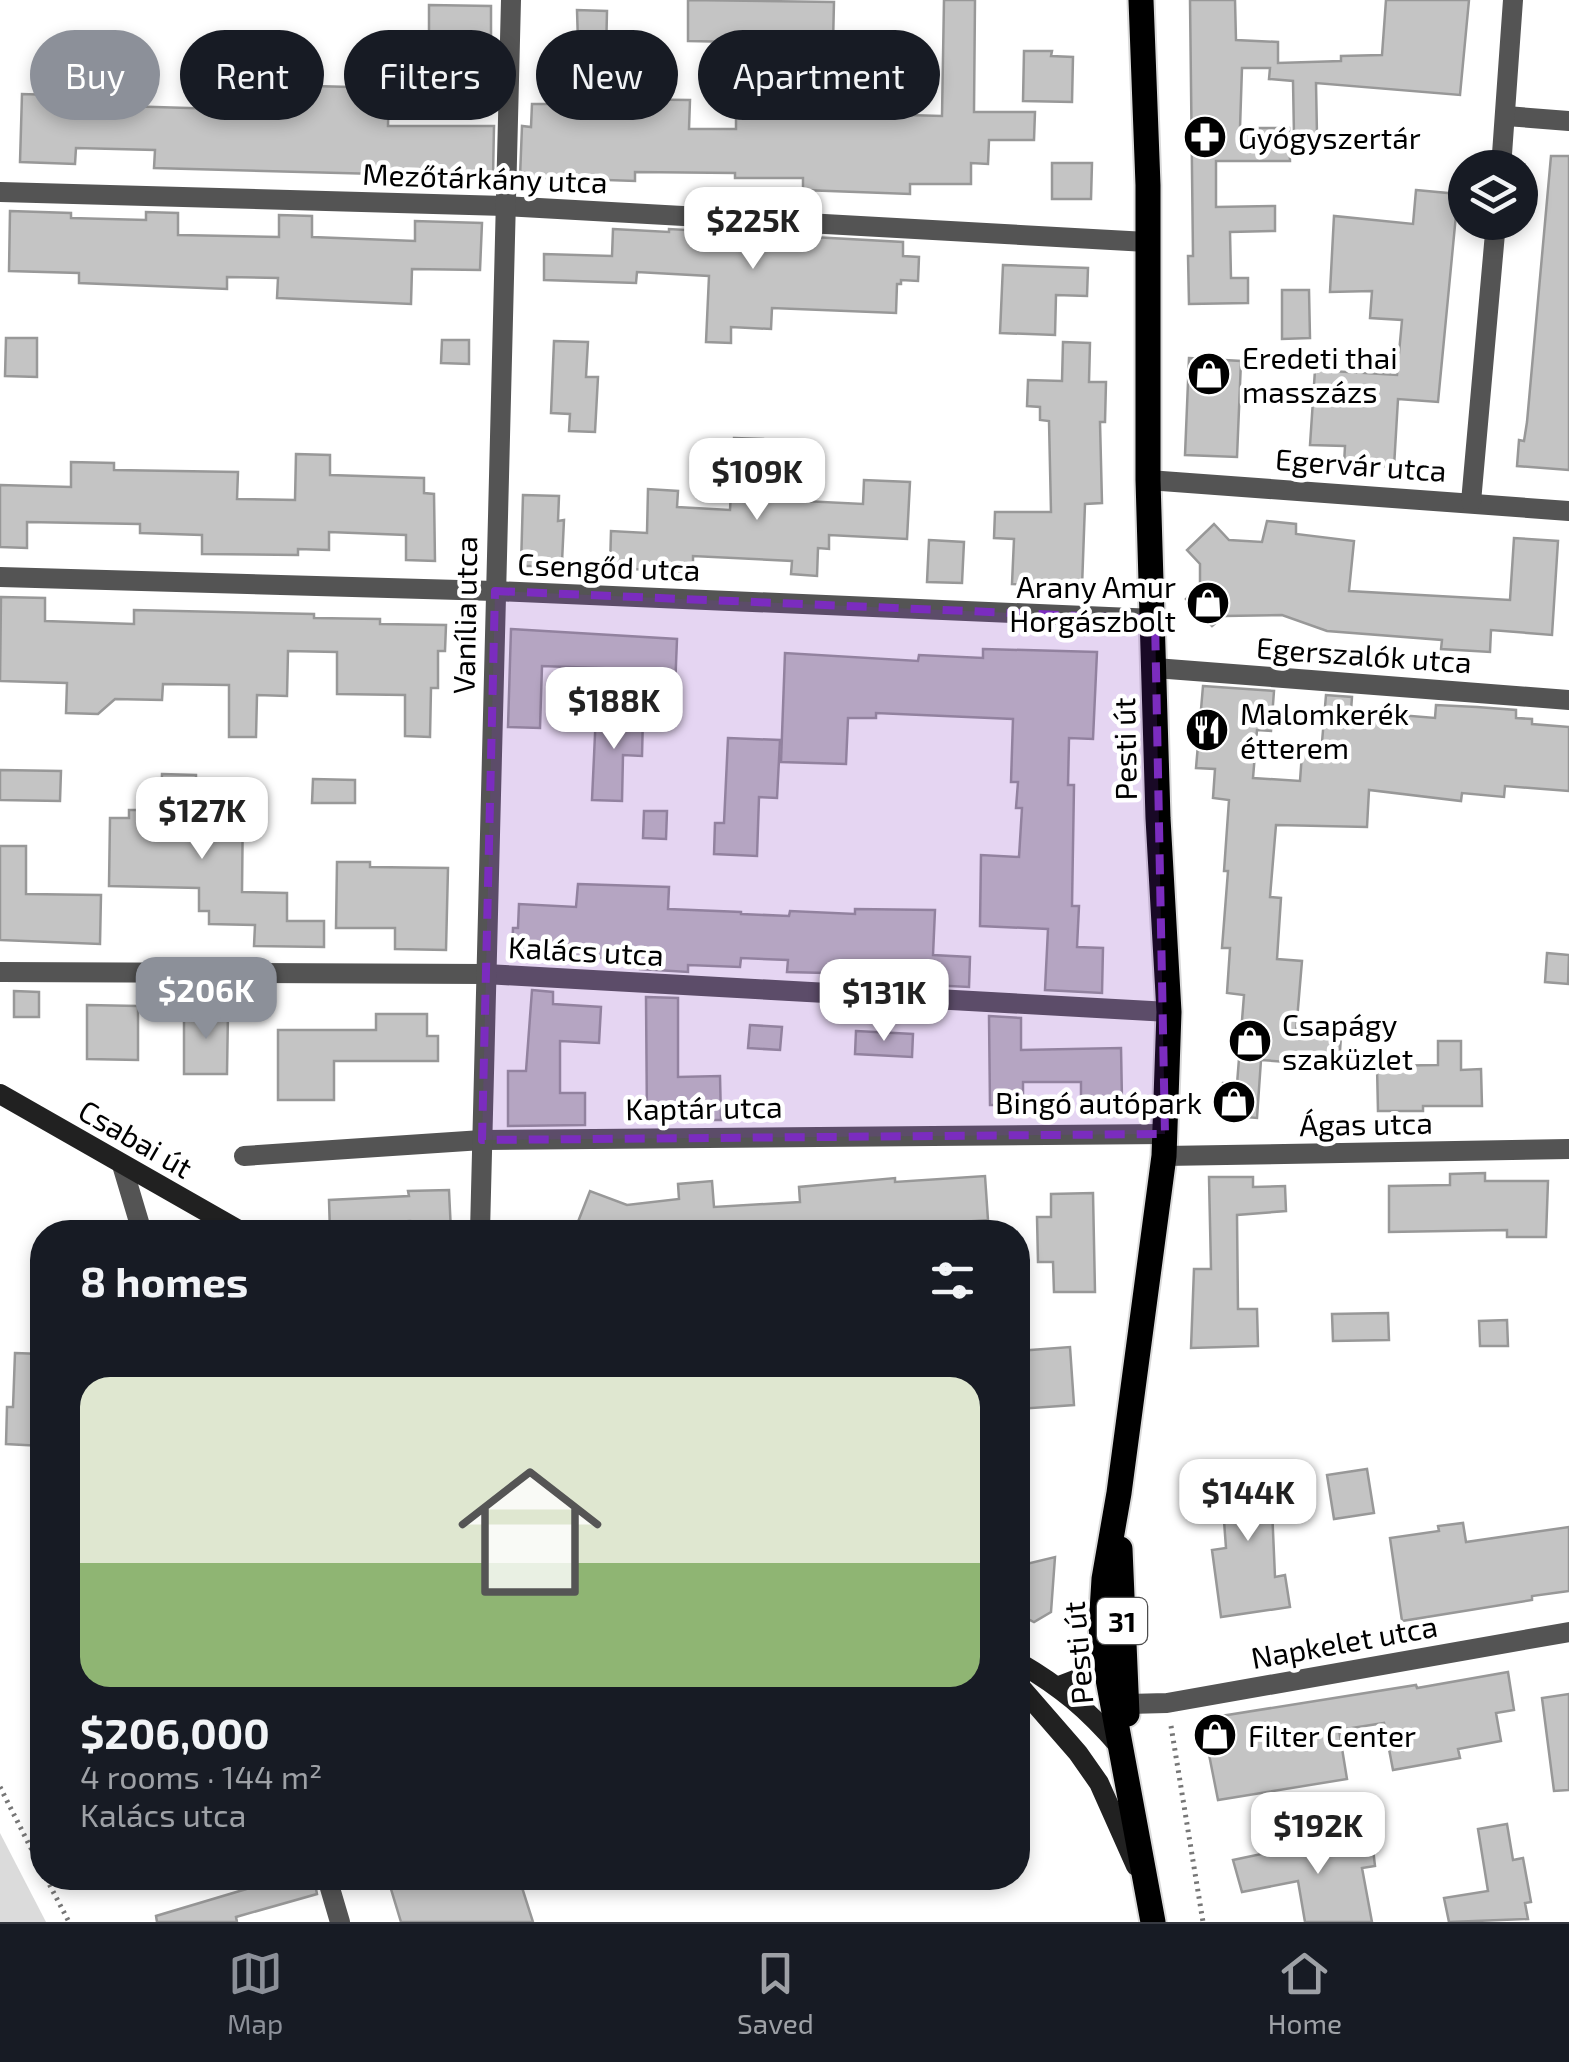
<!DOCTYPE html>
<html lang="en">
<head>
<meta charset="utf-8">
<style>
	body { margin:0; font-family:"Exo 2",sans-serif; background:#242831; color:#f1f3f6; height:100vh; display:flex; flex-direction:column; font-size:38px; white-space:nowrap }
	* { box-sizing:border-box; margin:0 }
	p { font-size:32px; color:#9ea1a6 }
	.icon { flex:none; width:55px; height:55px; fill:none; stroke:currentColor; stroke-width:2; stroke-linecap:round; stroke-linejoin:round }
	.map { position:relative; flex:1; overflow:hidden }
	.panel { position:absolute; left:30px; top:1220px; width:1000px; height:670px; display:flex; flex-direction:column; background:#171b24; border-radius:40px; box-shadow:0 5px 15px #0003 }
	.panel>* { flex:none }
	.hud { position:absolute; left:30px; top:30px; width:1000px; height:90px; display:flex; gap:20px }
	.controls { position:absolute; left:1448px; top:150px; display:grid; gap:20px }
	.controls a { display:grid; place-items:center; width:90px; height:90px; border-radius:50%; background:#171b24; box-shadow:0 5px 15px #0003; font-size:50px }
	.price { position:absolute; translate:-50% -85px; padding:0 22px; border-radius:20px; background:#fff; color:#222; font-size:32px; line-height:65px; filter:drop-shadow(0 2px 5px #0008) }
	.price::after { content:''; position:absolute; left:50%; top:60px; width:30px; height:22px; margin-left:-15px; background:inherit; clip-path:polygon(0 0,100% 0,50% 100%) }
	.price.on { background:#8c9099; color:#fff }
	ul { padding:0; list-style:none }
	li { display:grid; align-content:center; gap:20px; height:530px; padding:0 50px }
	li span { display:grid; place-items:center; height:310px; border-radius:30px; color:#555 }
	li>.icon { margin-inline-start:auto }
	span .icon { width:180px; height:180px; fill:#fffc; stroke-width:1 }
	li b { font-size:42px }
	h2 { display:flex; justify-content:space-between; align-items:center; height:120px; padding:0 50px; font-size:42px }
	.pill { padding:0 35px; border-radius:45px; background:#171b24; box-shadow:0 5px 15px #0003; font-size:35px; line-height:90px }
	.pill.on { background:#8c9099; color:#fff }
	.menu { display:flex; justify-content:space-around; align-items:center; height:140px; border-top:2px solid #363941; background:#171b24; font-size:28px; color:#9ea1a6 }
	.menu a { display:grid; justify-items:center; gap:5px }
	.menu .on { color:#8c9099 }
	.map>svg:first-child { display:block }
	.green { fill:#dbdbdb }
	.building { fill:#c4c4c4; stroke:#989898; stroke-width:2.5 }
	.lines { fill:none; stroke-linecap:round; stroke-linejoin:round }
	.primary-casing { stroke:#dbdbdb; stroke-width:29 }
	.path { stroke:#767676; stroke-width:5; stroke-dasharray:2.5 5; stroke-linecap:butt }
	.minor { stroke:#545454; stroke-width:20 }
	.secondary { stroke:#212121; stroke-width:20 }
	.primary { stroke:#000; stroke-width:25 }
	.marked { fill:#7b2cbf; fill-opacity:0.2; stroke:#7b2cbf; stroke-width:8; stroke-dasharray:20 12; stroke-linejoin:round }
	.labels { text-anchor:middle; dominant-baseline:central; stroke-width:9; stroke-linejoin:round; paint-order:stroke }
	.shield { fill:#fff; stroke:#4c4c4c; stroke-width:2.5 }
	.shield-label { font-size:28px; font-weight:bold; fill:#000 }
	.poi-label { font-size:30px; fill:#000; stroke:#fff; text-anchor:start }
	.street-label { font-size:30px; fill:#000; stroke:#fff }
</style>
</head>
<body>
<div class="map">
<svg width="1569" height="1922" viewBox="0 0 1569 1922">
	<rect width="100%" height="100%" fill="#fff"/>
	<path class="green" d="M 0,1833 L 46,1922 L 0,1922 Z"/>
	<g class="building">
		<path d="M 688,0 L 834,2 L 833,43 L 804,42 L 804,35 L 737,34 L 737,42 L 688,41 Z"/>
		<path d="M 944,0 L 975,0 L 974,112 L 1035,112 L 1034,140 L 989,140 L 988,164 L 971,163 L 971,184 L 910,184 L 910,194 L 803,190 L 803,178 L 735,178 L 735,173 L 635,172 L 635,181 L 520,177 L 522,126 L 531,127 L 532,104 L 579,104 L 581,42 L 578,42 L 577,10 L 607,11 L 605,99 L 690,100 L 689,129 L 736,129 L 736,117 L 803,117 L 804,95 L 870,95 L 870,114 L 942,116 Z"/>
		<path d="M 1190,0 L 1235,0 L 1236,40 L 1278,42 L 1278,63 L 1341,61 L 1341,56 L 1382,55 L 1386,0 L 1469,0 L 1460,95 L 1316,83 L 1317,135 L 1294,136 L 1293,81 L 1269,79 L 1270,68 L 1242,68 L 1240,128 L 1289,128 L 1290,161 L 1216,161 L 1216,207 L 1275,206 L 1275,231 L 1230,232 L 1231,278 L 1248,278 L 1248,303 L 1189,304 L 1188,256 L 1193,256 Z"/>
		<path d="M 429,5 L 491,6 L 491,41 L 429,40 Z"/>
		<path d="M 1024,51 L 1052,51 L 1051,56 L 1073,57 L 1072,102 L 1023,101 Z"/>
		<path d="M 91,67 L 123,68 L 122,106 L 222,109 L 223,83 L 291,86 L 291,81 L 313,81 L 313,86 L 389,88 L 388,126 L 494,126 L 493,177 L 154,168 L 155,150 L 76,148 L 75,164 L 20,162 L 22,94 L 90,96 Z"/>
		<path d="M 1551,156 L 1569,156 L 1569,470 L 1517,466 L 1519,440 L 1524,441 L 1527,422 Z"/>
		<path d="M 1052,163 L 1092,163 L 1091,199 L 1052,199 Z"/>
		<path d="M 1416,190 L 1458,194 L 1438,402 L 1398,399 L 1394,467 L 1344,464 L 1345,446 L 1310,445 L 1315,370 L 1397,375 L 1402,320 L 1370,318 L 1372,291 L 1330,292 L 1334,216 L 1413,224 Z"/>
		<path d="M 10,211 L 71,213 L 71,218 L 146,220 L 146,212 L 178,213 L 178,235 L 279,237 L 279,215 L 312,216 L 312,237 L 415,241 L 415,221 L 482,223 L 480,270 L 412,269 L 411,304 L 277,298 L 278,278 L 227,277 L 227,289 L 79,283 L 79,273 L 9,271 Z"/>
		<path d="M 613,229 L 669,232 L 669,229 L 903,242 L 903,256 L 919,257 L 918,281 L 901,280 L 901,284 L 897,284 L 896,313 L 772,308 L 771,329 L 731,327 L 731,343 L 706,342 L 709,276 L 637,272 L 636,283 L 544,280 L 544,254 L 612,256 Z"/>
		<path d="M 1003,265 L 1088,268 L 1087,296 L 1056,295 L 1055,335 L 1000,333 Z"/>
		<path d="M 1282,290 L 1309,290 L 1310,338 L 1282,339 Z"/>
		<path d="M 6,338 L 37,338 L 37,377 L 5,376 Z"/>
		<path d="M 442,340 L 469,340 L 469,364 L 441,363 Z"/>
		<path d="M 554,341 L 588,342 L 586,377 L 598,377 L 595,432 L 569,431 L 570,414 L 551,413 Z"/>
		<path d="M 1063,342 L 1090,343 L 1089,382 L 1106,382 L 1105,422 L 1100,422 L 1102,503 L 1085,504 L 1082,587 L 1012,584 L 1014,539 L 994,538 L 995,512 L 1051,512 L 1049,421 L 1040,420 L 1040,407 L 1027,406 L 1028,380 L 1062,381 Z"/>
		<path d="M 1189,358 L 1241,361 L 1237,457 L 1185,455 Z"/>
		<path d="M 734,438 L 763,439 L 761,499 L 863,504 L 864,480 L 910,482 L 907,539 L 829,535 L 829,549 L 818,548 L 817,576 L 791,574 L 792,561 L 693,556 L 693,572 L 610,568 L 611,531 L 647,533 L 648,489 L 678,491 L 677,507 L 730,510 Z"/>
		<path d="M 296,454 L 330,455 L 330,475 L 424,478 L 424,493 L 434,494 L 435,561 L 406,560 L 406,535 L 329,532 L 329,550 L 298,549 L 298,555 L 202,554 L 202,535 L 140,533 L 140,524 L 27,522 L 27,548 L 0,547 L 0,485 L 71,487 L 71,462 L 114,463 L 114,470 L 238,472 L 237,499 L 295,500 Z"/>
		<path d="M 523,495 L 559,496 L 558,521 L 564,520 L 562,562 L 549,562 L 549,566 L 521,566 Z"/>
		<path d="M 1267,521 L 1296,524 L 1296,534 L 1354,541 L 1349,591 L 1510,600 L 1514,538 L 1558,541 L 1552,635 L 1491,630 L 1490,652 L 1441,649 L 1442,640 L 1327,631 L 1282,615 L 1224,616 L 1212,626 L 1186,599 L 1200,585 L 1200,564 L 1187,550 L 1214,524 L 1229,540 L 1262,542 Z"/>
		<path d="M 929,540 L 964,542 L 962,583 L 927,582 Z"/>
		<path d="M 1,597 L 45,598 L 45,621 L 134,624 L 134,610 L 314,614 L 314,618 L 380,619 L 380,624 L 446,625 L 445,651 L 438,651 L 438,688 L 431,688 L 430,737 L 405,736 L 405,695 L 337,694 L 337,652 L 288,651 L 287,696 L 257,695 L 256,737 L 229,737 L 229,685 L 163,684 L 162,700 L 115,699 L 98,714 L 66,713 L 67,683 L 0,681 Z"/>
		<path d="M 511,629 L 677,639 L 675,689 L 625,688 L 626,669 L 542,666 L 540,728 L 508,727 Z"/>
		<path d="M 983,649 L 1097,652 L 1093,739 L 1069,738 L 1068,785 L 1074,785 L 1072,906 L 1079,906 L 1077,947 L 1103,948 L 1102,993 L 1045,990 L 1048,929 L 980,926 L 981,855 L 1019,857 L 1022,808 L 1016,808 L 1018,782 L 1011,782 L 1013,719 L 876,713 L 876,718 L 848,718 L 846,764 L 781,762 L 785,653 L 918,661 L 919,655 L 983,658 Z"/>
		<path d="M 1203,686 L 1274,691 L 1271,731 L 1257,730 L 1253,778 L 1300,781 L 1302,753 L 1321,754 L 1326,695 L 1352,697 L 1351,711 L 1435,718 L 1436,705 L 1477,707 L 1516,710 L 1516,718 L 1532,719 L 1532,724 L 1569,727 L 1569,791 L 1505,786 L 1504,797 L 1462,793 L 1461,801 L 1369,790 L 1367,827 L 1276,825 L 1270,897 L 1281,898 L 1277,959 L 1302,961 L 1296,1032 L 1341,1036 L 1339,1066 L 1261,1060 L 1257,1118 L 1220,1115 L 1223,1083 L 1237,1084 L 1244,995 L 1227,993 L 1230,948 L 1222,948 L 1228,871 L 1224,871 L 1229,800 L 1213,798 L 1215,769 L 1196,768 Z"/>
		<path d="M 596,713 L 643,715 L 642,756 L 623,755 L 622,801 L 592,800 Z"/>
		<path d="M 728,738 L 780,740 L 777,798 L 759,797 L 757,856 L 714,854 L 715,823 L 724,823 Z"/>
		<path d="M 0,770 L 61,771 L 60,801 L 0,800 Z"/>
		<path d="M 162,774 L 196,775 L 196,797 L 243,798 L 242,892 L 287,893 L 287,921 L 324,921 L 324,947 L 254,946 L 255,925 L 209,924 L 209,911 L 199,911 L 199,888 L 109,886 L 110,818 L 129,818 L 129,810 L 161,810 Z"/>
		<path d="M 313,779 L 355,780 L 355,803 L 312,803 Z"/>
		<path d="M 644,811 L 667,811 L 666,839 L 643,838 Z"/>
		<path d="M 0,846 L 26,846 L 26,894 L 101,895 L 100,944 L 0,940 Z"/>
		<path d="M 337,862 L 370,862 L 370,867 L 448,868 L 446,950 L 395,949 L 395,928 L 336,928 Z"/>
		<path d="M 578,884 L 669,887 L 668,909 L 741,912 L 741,914 L 789,916 L 790,911 L 855,914 L 855,909 L 935,910 L 933,955 L 970,957 L 969,987 L 909,984 L 909,975 L 787,972 L 788,960 L 741,958 L 740,967 L 688,965 L 688,972 L 640,969 L 640,960 L 512,953 L 513,928 L 518,928 L 519,904 L 576,907 Z"/>
		<path d="M 1547,953 L 1569,955 L 1568,984 L 1545,982 Z"/>
		<path d="M 532,990 L 553,992 L 553,1004 L 601,1007 L 599,1043 L 560,1041 L 560,1093 L 585,1093 L 585,1125 L 508,1126 L 508,1071 L 526,1071 Z"/>
		<path d="M 14,991 L 39,992 L 39,1017 L 14,1017 Z"/>
		<path d="M 646,997 L 678,998 L 678,1077 L 720,1076 L 721,1120 L 647,1120 Z"/>
		<path d="M 87,1005 L 138,1006 L 138,1060 L 87,1059 Z"/>
		<path d="M 184,1011 L 228,1011 L 227,1074 L 184,1074 Z"/>
		<path d="M 376,1014 L 427,1014 L 427,1036 L 438,1036 L 438,1061 L 334,1061 L 334,1100 L 278,1100 L 278,1030 L 376,1030 Z"/>
		<path d="M 989,1016 L 1021,1018 L 1021,1050 L 1121,1048 L 1122,1101 L 1081,1102 L 1081,1082 L 1023,1082 L 1023,1105 L 990,1105 Z"/>
		<path d="M 750,1025 L 782,1027 L 780,1050 L 748,1048 Z"/>
		<path d="M 856,1031 L 913,1034 L 912,1057 L 855,1054 Z"/>
		<path d="M 1438,1041 L 1461,1041 L 1461,1070 L 1481,1069 L 1482,1106 L 1423,1106 L 1423,1111 L 1378,1111 L 1377,1066 L 1438,1065 Z"/>
		<path d="M 1485,1173 L 1485,1181 L 1548,1181 L 1546,1237 L 1507,1237 L 1507,1230 L 1389,1232 L 1389,1186 L 1450,1185 L 1450,1174 Z"/>
		<path d="M 985,1176 L 988,1220 L 950,1223 L 951,1232 L 574,1232 L 590,1191 L 627,1205 L 679,1199 L 678,1184 L 712,1181 L 714,1207 L 800,1202 L 799,1187 L 895,1178 L 895,1182 Z"/>
		<path d="M 1209,1177 L 1253,1177 L 1253,1187 L 1285,1186 L 1286,1211 L 1237,1215 L 1238,1309 L 1257,1309 L 1258,1346 L 1191,1348 L 1194,1269 L 1211,1269 Z"/>
		<path d="M 449,1190 L 451,1232 L 410,1232 L 410,1221 L 353,1224 L 353,1232 L 330,1232 L 329,1200 L 409,1196 L 408,1191 Z"/>
		<path d="M 1093,1193 L 1095,1292 L 1054,1292 L 1053,1262 L 1038,1262 L 1037,1217 L 1051,1217 L 1051,1194 Z"/>
		<path d="M 1388,1313 L 1389,1340 L 1333,1341 L 1332,1314 Z"/>
		<path d="M 1507,1320 L 1508,1346 L 1480,1346 L 1479,1321 Z"/>
		<path d="M 1070,1347 L 1074,1405 L 1018,1409 L 1018,1351 Z"/>
		<path d="M 15,1353 L 42,1354 L 42,1446 L 6,1444 L 7,1407 L 13,1407 Z"/>
		<path d="M 1270,1463 L 1275,1577 L 1285,1575 L 1290,1607 L 1221,1617 L 1212,1550 L 1226,1548 L 1220,1466 Z"/>
		<path d="M 1367,1469 L 1374,1513 L 1334,1519 L 1327,1475 Z"/>
		<path d="M 1463,1523 L 1466,1542 L 1569,1527 L 1569,1591 L 1532,1596 L 1532,1600 L 1402,1621 L 1390,1538 L 1439,1531 L 1438,1526 Z"/>
		<path d="M 1055,1557 L 1051,1612 L 1034,1622 L 1018,1614 L 1018,1566 Z"/>
		<path d="M 1508,1672 L 1514,1710 L 1496,1713 L 1501,1741 L 1458,1749 L 1460,1758 L 1393,1770 L 1384,1723 L 1339,1730 L 1347,1779 L 1218,1800 L 1202,1719 L 1416,1685 L 1417,1688 Z"/>
		<path d="M 1569,1694 L 1569,1790 L 1554,1791 L 1542,1698 Z"/>
		<path d="M 1507,1824 L 1513,1860 L 1523,1858 L 1531,1902 L 1525,1903 L 1528,1919 L 1449,1922 L 1444,1898 L 1488,1891 L 1478,1829 Z"/>
		<path d="M 1371,1831 L 1375,1866 L 1362,1868 L 1372,1922 L 1305,1922 L 1298,1881 L 1242,1892 L 1233,1860 Z"/>
		<path d="M 261,1878 L 314,1878 L 317,1894 L 236,1917 L 237,1922 L 157,1922 L 156,1916 L 263,1884 Z"/>
		<path d="M 430,1878 L 519,1878 L 533,1922 L 401,1922 L 391,1889 Z"/>
	</g>
	<g class="lines">
		<g class="primary-casing">
			<g id="primary">
				<path d="M 1141,0 L 1148,185 L 1148,480 L 1158,818 L 1169,1012 L 1164,1156 L 1119,1493 L 1104,1579 L 1101,1627 L 1105,1663 L 1153,1922"/>
				<path d="M 1120,1549 L 1127,1714"/>
			</g>
		</g>
		<g class="path">
			<path d="M 1171,1726 L 1203,1922"/>
			<path d="M 0,1787 L 42,1870"/>
			<path d="M 46,1878 L 69,1922"/>
		</g>
		<g class="minor">
			<path d="M 1506,116 L 1569,121"/>
			<path d="M 1501,168 L 1513,0"/>
			<path d="M 0,192 L 505,206 L 1147,242"/>
			<path d="M 1148,480 L 1569,511"/>
			<path d="M 1471,502 L 1496,222"/>
			<path d="M 0,577 L 495,591 L 1155,619"/>
			<path d="M 1155,668 L 1569,700"/>
			<path d="M 0,972 L 485,974 L 1169,1012"/>
			<path d="M 244,1156 L 482,1140 L 1165,1134"/>
			<path d="M 1164,1156 L 1569,1149"/>
			<path d="M 122,1165 L 142,1232"/>
			<path d="M 480,1232 L 511,0"/>
			<path d="M 1128,1704 L 1167,1703 L 1569,1632"/>
			<path d="M 327,1878 L 340,1922"/>
		</g>
		<g class="secondary">
			<path d="M 0,1094 L 242,1232"/>
			<path d="M 1018,1662 C 1061,1687 1087,1709 1120,1747"/>
			<path d="M 1018,1684 L 1078,1753 L 1099,1783 L 1136,1866"/>
			<path d="M 1059,1686 L 1085,1676 L 1105,1663"/>
		</g>
		<use href="#primary" class="primary"/>
	</g>
	<path class="marked" d="M 495,591 L 1155,619 L 1165,1134 L 482,1140 Z"/>
	<defs>
		<g id="pharmacy-disc" transform="scale(2.25)"><circle r="9.5" fill="#000" stroke="#fff"/><path d="M-2-6h4v4h4v4h-4v4h-4v-4h-4v-4h4Z" fill="#fff"/></g>
		<g id="shop-disc" transform="scale(2.25)"><circle r="9.5" fill="#000" stroke="#fff"/><path d="M-5-2.5h2.3a2.7 3.5 0 0 1 5.4 0H5L5.5 6h-11ZM-1.5-2.5h3a1.5 2.3 0 0 0-3 0Z" fill="#fff"/></g>
		<g id="restaurant-disc" transform="scale(2.25)"><circle r="9.5" fill="#000" stroke="#fff"/><path d="M-5-6h1v4h1v-4h1v4h1v-4h1v5L-1.5 .5V6h-2V.5L-5-1ZM5-6V6H3V1.5H1.5Q1.5-4 5-6Z" fill="#fff"/></g>
	</defs>
	<g fill-rule="evenodd">
		<use href="#pharmacy-disc" x="1205" y="137"/>
		<use href="#shop-disc" x="1209" y="374"/>
		<use href="#shop-disc" x="1208" y="603"/>
		<use href="#restaurant-disc" x="1207" y="730"/>
		<use href="#shop-disc" x="1250" y="1041"/>
		<use href="#shop-disc" x="1234" y="1102"/>
		<use href="#shop-disc" x="1215" y="1735"/>
	</g>
	<g class="labels">
		<rect class="shield" x="1097" y="1598" width="50" height="46" rx="8"/>
		<g class="shield-label">
			<text x="1122" y="1621">31</text>
		</g>
		<g class="poi-label">
			<text x="1238" y="137">Gyógyszertár</text>
			<text x="1242" y="357">Eredeti thai<tspan x="1242" dy="34">masszázs</tspan></text>
			<text x="1176" y="586" text-anchor="end">Arany Amur<tspan x="1176" dy="34">Horgászbolt</tspan></text>
			<text x="1240" y="713">Malomkerék<tspan x="1240" dy="34">étterem</tspan></text>
			<text x="1282" y="1024">Csapágy<tspan x="1282" dy="34">szaküzlet</tspan></text>
			<text x="1202" y="1102" text-anchor="end">Bingó autópark</text>
			<text x="1248" y="1735">Filter Center</text>
		</g>
		<g class="street-label">
			<text transform="translate(485 177) rotate(2)">Mezőtárkány utca</text>
			<text transform="translate(1361 464) rotate(4)">Egervár utca</text>
			<text transform="translate(609 566) rotate(2)">Csengőd utca</text>
			<text transform="translate(464 615) rotate(-89)">Vanília utca</text>
			<text transform="translate(1364 654) rotate(4)">Egerszalók utca</text>
			<text transform="translate(1124 749) rotate(-91)">Pesti út</text>
			<text transform="translate(586 950) rotate(3)">Kalács utca</text>
			<text transform="translate(704 1107) rotate(-1)">Kaptár utca</text>
			<text transform="translate(1366 1123) rotate(-1)">Ágas utca</text>
			<text transform="translate(136 1138) rotate(30)">Csabai út</text>
			<text transform="translate(1344 1641) rotate(-10)">Napkelet utca</text>
			<text transform="translate(1077 1653) rotate(-95)">Pesti út</text>
		</g>
	</g>
</svg>
<div class="controls">
<a><svg class="icon" aria-label="layers" viewBox="0 0 24 24"><path d="M12 4l9 5-9 5-9-5zM3 14l9 5 9-5"/></svg></a>
</div>
<b class="price" style="left:753px;top:272px">$225K</b>
<b class="price" style="left:757px;top:523px">$109K</b>
<b class="price" style="left:614px;top:752px">$188K</b>
<b class="price" style="left:202px;top:862px">$127K</b>
<b class="price on" style="left:206px;top:1042px">$206K</b>
<b class="price" style="left:884px;top:1044px">$131K</b>
<b class="price" style="left:1248px;top:1544px">$144K</b>
<b class="price" style="left:1318px;top:1877px">$192K</b>
<div class="hud">
<a class="pill on">Buy</a>
<a class="pill">Rent</a>
<a class="pill">Filters</a>
<a class="pill">New</a>
<a class="pill">Apartment</a>
</div>
<section class="panel">
<h2>8 homes<svg class="icon" aria-label="filters" viewBox="0 0 24 24"><path d="M4 7h16M4 17h16"/><circle cx="9" cy="7" r="2"/><circle cx="15" cy="17" r="2"/></svg></h2>
<ul>
<li><span style="background:linear-gradient(#dfe7d0 60%,#8fb573 0)"><svg class="icon" aria-label="home" viewBox="0 0 24 24"><path d="M3 11l9-7 9 7M6 9v11h12V9"/></svg></span><div><b>$206,000</b><p>4 rooms · 144 m²</p><p>Kalács utca</p></div></li>
</ul>
</section>
</div>
<nav class="menu">
<a class="on"><svg class="icon" aria-label="map" viewBox="0 0 24 24"><path d="M3 6l6-2 6 2 6-2v14l-6 2-6-2-6 2zM9 4v14M15 6v14"/></svg>Map</a>
<a><svg class="icon" aria-label="saved" viewBox="0 0 24 24"><path d="M7 4h10v16l-5-4-5 4z"/></svg>Saved</a>
<a><svg class="icon" aria-label="home" viewBox="0 0 24 24"><path d="M3 11l9-7 9 7M6 9v11h12V9"/></svg>Home</a>
</nav>
</body>
</html>
